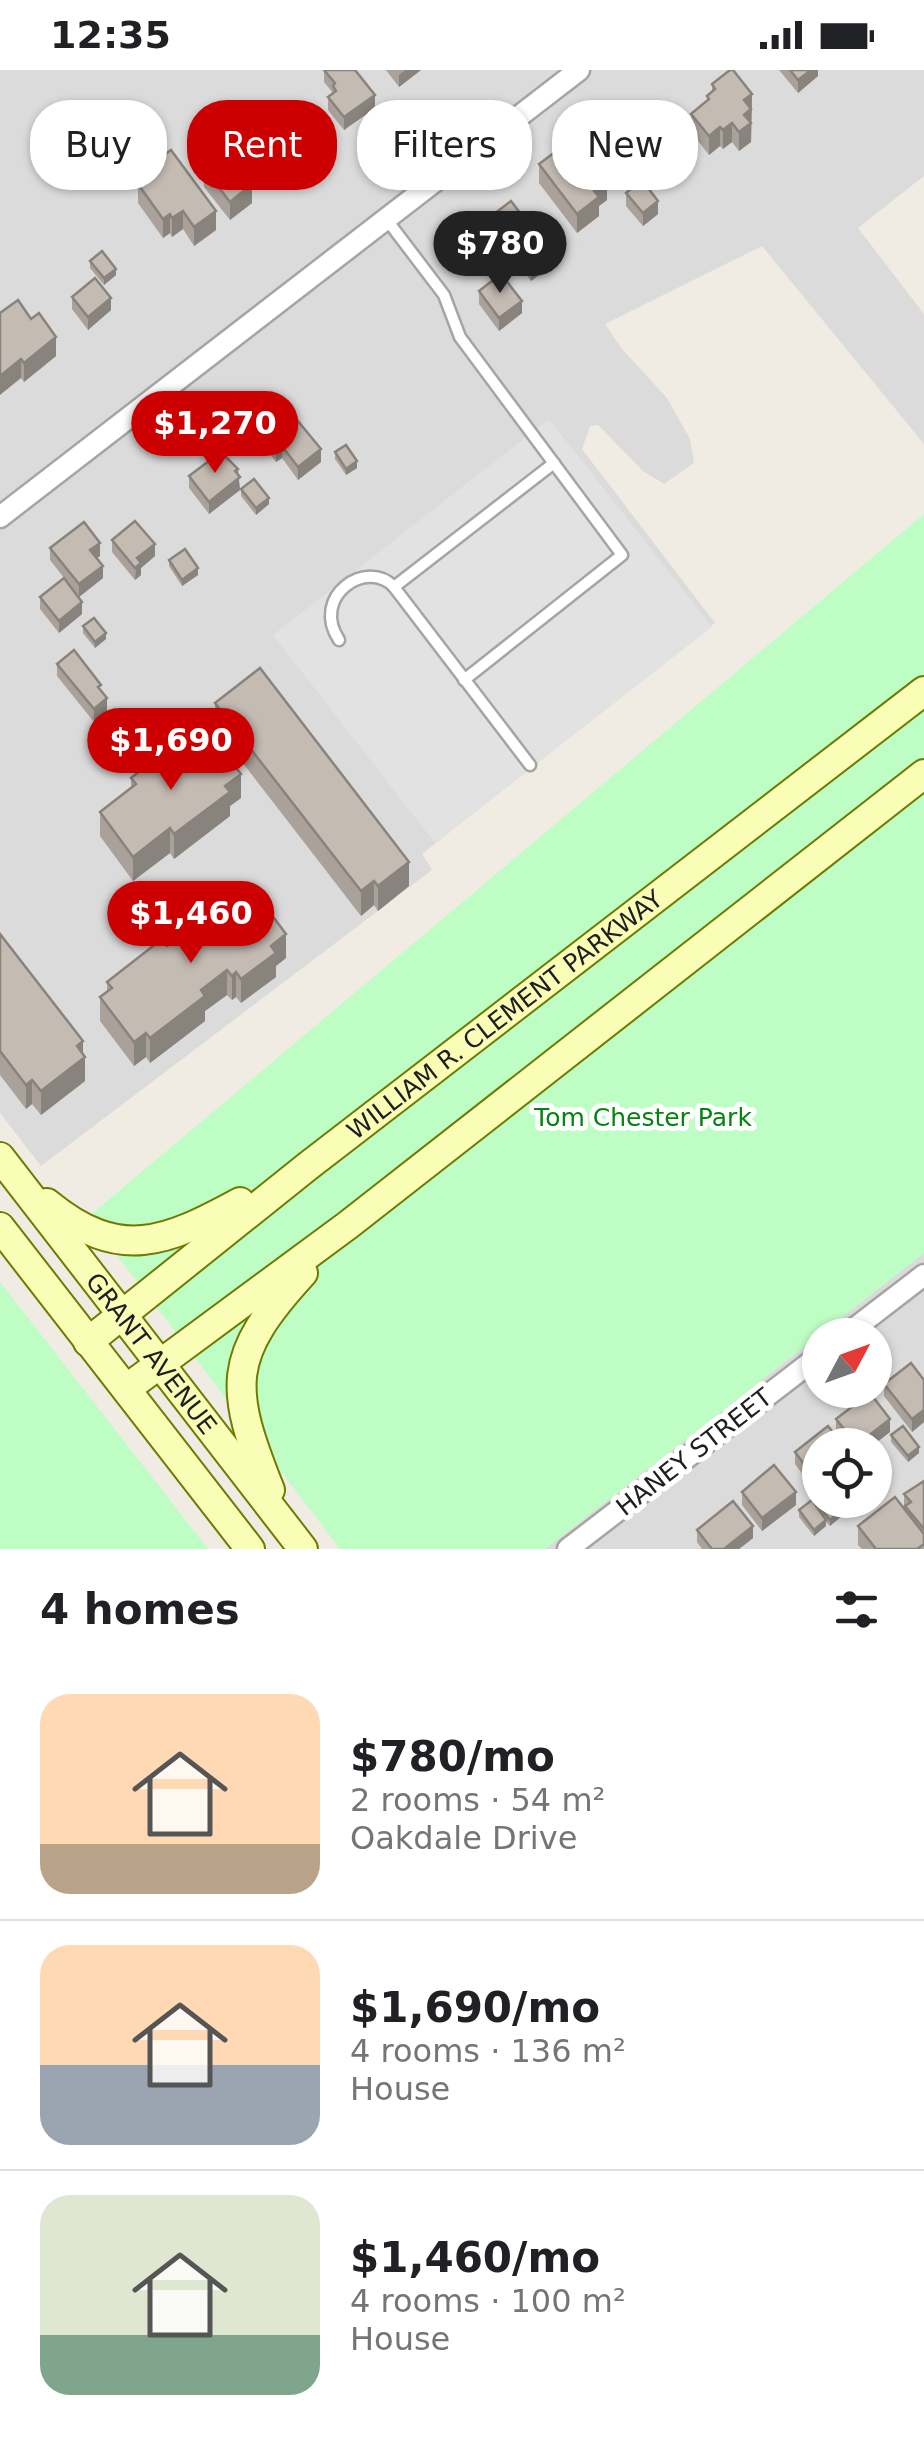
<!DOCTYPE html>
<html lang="en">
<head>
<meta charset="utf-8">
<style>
	body { margin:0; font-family:"DejaVu Sans",sans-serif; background:#f6f6f6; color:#202124; height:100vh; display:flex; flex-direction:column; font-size:38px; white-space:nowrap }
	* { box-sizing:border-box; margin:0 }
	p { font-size:32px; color:#757577 }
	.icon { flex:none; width:55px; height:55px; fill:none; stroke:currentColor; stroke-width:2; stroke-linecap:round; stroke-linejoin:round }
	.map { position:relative; height:1479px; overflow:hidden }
	.side { display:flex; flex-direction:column; background:#fff; flex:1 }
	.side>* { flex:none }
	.hud { position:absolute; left:30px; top:30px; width:865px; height:90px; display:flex; gap:20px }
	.needle { width:65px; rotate:49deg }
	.fabs { position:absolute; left:802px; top:1248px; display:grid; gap:20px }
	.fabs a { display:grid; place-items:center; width:90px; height:90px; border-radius:50%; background:#fff; box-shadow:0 2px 8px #0004; font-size:50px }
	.price { position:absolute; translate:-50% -85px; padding:0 22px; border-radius:35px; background:#cd0001; color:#fff; font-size:32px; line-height:65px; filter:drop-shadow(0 2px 5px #0008) }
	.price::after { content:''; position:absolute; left:50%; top:60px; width:30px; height:22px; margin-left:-15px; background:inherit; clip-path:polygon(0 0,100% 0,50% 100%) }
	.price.on { background:#222; color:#fff }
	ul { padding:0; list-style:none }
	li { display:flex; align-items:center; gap:30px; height:250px; padding:0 40px }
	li+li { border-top:2px solid #e0e0e0 }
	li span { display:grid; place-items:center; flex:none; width:280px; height:200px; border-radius:30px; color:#555 }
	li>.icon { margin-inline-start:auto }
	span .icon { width:120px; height:120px; fill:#fffc; stroke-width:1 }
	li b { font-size:42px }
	h2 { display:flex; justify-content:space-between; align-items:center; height:120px; padding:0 40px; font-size:42px }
	.pill { padding:0 35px; border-radius:40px; background:#fff; box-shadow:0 2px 8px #0004; font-size:35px; line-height:90px }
	.pill.on { background:#cd0001; color:#fff }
	.status { display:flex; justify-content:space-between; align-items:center; height:70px; padding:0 50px; background:#fff; direction:ltr }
	.status svg { height:28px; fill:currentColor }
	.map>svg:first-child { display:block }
	.residential { fill:#dcdbdb; fill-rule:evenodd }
	.park { fill:#befdc3 }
	.parking { fill:#e2e2e2 }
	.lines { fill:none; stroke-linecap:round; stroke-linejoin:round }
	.lane-casing { stroke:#a5a5a5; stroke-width:15 }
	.street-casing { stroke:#a5a5a5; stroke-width:25 }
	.secondary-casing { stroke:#6e7b00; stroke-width:32 }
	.lane { stroke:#fff; stroke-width:10 }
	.street { stroke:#fff; stroke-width:20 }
	.secondary { stroke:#fafdb5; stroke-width:28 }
	.wall { fill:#a9a19a }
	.shaded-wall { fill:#89837d }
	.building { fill:#c4bbb3; stroke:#89837d; stroke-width:2.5 }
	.labels { text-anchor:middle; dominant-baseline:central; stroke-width:10; stroke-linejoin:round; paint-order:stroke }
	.street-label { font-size:25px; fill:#1e1e1e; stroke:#fff }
	.park-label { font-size:25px; fill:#05840f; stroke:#fff }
</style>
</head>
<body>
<div class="status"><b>12:35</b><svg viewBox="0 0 49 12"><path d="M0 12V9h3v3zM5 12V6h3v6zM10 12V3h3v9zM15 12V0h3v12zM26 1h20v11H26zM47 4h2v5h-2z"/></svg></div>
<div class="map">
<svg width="924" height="1479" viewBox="0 0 924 1479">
	<rect width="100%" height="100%" fill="#f0ece4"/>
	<g class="residential">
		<path d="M 0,0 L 924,0 L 924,106 L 858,158 L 924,244 L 924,374 L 762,176 L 605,254 L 622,279 L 667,328 L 690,369 L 694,393 L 664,414 L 643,401 L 598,355 L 590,356 L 582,379 L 715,553 L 422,784 L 432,800 L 41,1096 L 0,1043 Z"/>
		<path d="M 924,1183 L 924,1479 L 545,1479 ZM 820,1265 L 875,1265 L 875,1320 L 820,1320 ZM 820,1375 L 875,1375 L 875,1430 L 820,1430 Z"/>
	</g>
	<g class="park">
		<path d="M 924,444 L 924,1183 L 545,1479 L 340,1479 L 88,1147 Z"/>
		<path d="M 0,1212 L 208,1479 L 0,1479 Z"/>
	</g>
	<path class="parking" d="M 549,349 L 712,557 L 435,773 L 273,565 Z"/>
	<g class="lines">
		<g class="lane-casing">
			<g id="lane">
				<path d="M 387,150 L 444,225 L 460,267 L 622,485 L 464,610"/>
				<path d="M 339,570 C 310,526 367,488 394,517"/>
				<path d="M 530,695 L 394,517 L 554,393"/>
			</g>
		</g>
		<g class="street-casing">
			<g id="street">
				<path d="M 0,447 L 579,0"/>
				<path d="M 846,1265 L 924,1205"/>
				<path d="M 568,1479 L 820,1285"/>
			</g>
		</g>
		<g class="secondary-casing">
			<g id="secondary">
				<path id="s1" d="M 0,1087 L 303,1479"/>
				<path d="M 47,1133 C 120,1193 166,1172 240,1132"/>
				<path d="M 0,1157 L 250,1479"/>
				<path id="s2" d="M 88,1272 L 308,1096 L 924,621"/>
				<path d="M 126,1319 L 348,1155 L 924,704"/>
				<path d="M 270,1420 C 229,1317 226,1287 303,1203"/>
			</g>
		</g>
		<use href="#lane" class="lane"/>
		<use href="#street" class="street"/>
		<use href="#secondary" class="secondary"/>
	</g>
	<g class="wall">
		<path d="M 324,0 L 375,38 L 344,60 L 328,40 L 328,27 L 333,23 L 324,12 Z"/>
		<path d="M 386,0 L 421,0 L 399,17 Z"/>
		<path d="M 779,0 L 818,0 L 818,6 L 798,23 Z"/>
		<path d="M 712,14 L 752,24 L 751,72 L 739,81 L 732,72 L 723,79 L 720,76 L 709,85 L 691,62 L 691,44 L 707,31 L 707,26 L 712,22 Z"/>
		<path d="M 208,66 L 268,108 L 252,120 L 252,133 L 230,150 L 204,117 L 204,98 L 213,91 L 208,85 Z"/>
		<path d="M 621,81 L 675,88 L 644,113 L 658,144 L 643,156 L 626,136 L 626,123 L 637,114 L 621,94 Z"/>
		<path d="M 539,94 L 607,130 L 599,136 L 599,146 L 577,163 L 539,113 Z"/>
		<path d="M 150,95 L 216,160 L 194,176 L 183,159 L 172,167 L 170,163 L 163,168 L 138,133 L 138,114 L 150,106 Z"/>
		<path d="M 511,131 L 548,198 L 531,211 L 519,195 L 504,207 L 522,243 L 499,261 L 479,234 L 479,221 L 500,205 L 496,199 L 490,204 L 476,186 L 477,157 Z"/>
		<path d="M 90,191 L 116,205 L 104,215 L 90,198 Z"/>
		<path d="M 72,227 L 111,240 L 88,260 L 72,239 Z"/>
		<path d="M 0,243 L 56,286 L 24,312 L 21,308 Z"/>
		<path d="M 261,360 L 321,392 L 298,410 L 282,388 L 276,392 L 261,372 Z"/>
		<path d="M 335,382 L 357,398 L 346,405 L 335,389 Z"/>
		<path d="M 238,405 L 240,420 L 209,444 L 189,418 L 189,406 Z"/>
		<path d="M 241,419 L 269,434 L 256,445 L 241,426 Z"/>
		<path d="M 112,470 L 155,486 L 141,498 L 141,505 L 135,510 L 112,482 Z"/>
		<path d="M 50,478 L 100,486 L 97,488 L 103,508 L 79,527 L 50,490 Z"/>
		<path d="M 169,490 L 198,505 L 182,516 L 169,496 Z"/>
		<path d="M 40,527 L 82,544 L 59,563 L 40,539 Z"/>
		<path d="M 83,556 L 106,569 L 95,578 L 83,563 Z"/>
		<path d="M 57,594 L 101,620 L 107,641 L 94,652 L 57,606 Z"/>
		<path d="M 215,633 L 409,816 L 378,841 L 374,835 L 361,846 L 215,657 Z"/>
		<path d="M 131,708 L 241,728 L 230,736 L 230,746 L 174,789 L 170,783 L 133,811 L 100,766 L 100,742 L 131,717 Z"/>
		<path d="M 0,864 L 83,984 L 85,1011 L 41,1045 L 32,1034 L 26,1039 L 0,1005 Z"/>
		<path d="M 167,876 L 286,888 L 276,896 L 276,907 L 241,933 L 236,927 L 232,930 L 227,925 L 205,941 L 205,951 L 150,993 L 146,987 L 134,996 L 100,951 L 100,927 L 107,922 L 107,912 Z"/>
		<path d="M 924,1310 L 924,1352 L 912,1362 L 884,1326 L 884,1314 Z"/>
		<path d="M 836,1349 L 890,1362 L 873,1375 L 846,1375 L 836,1362 Z"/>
		<path d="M 891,1365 L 919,1383 L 908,1392 L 891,1372 Z"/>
		<path d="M 843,1375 L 815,1421 L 795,1394 L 795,1382 Z"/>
		<path d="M 924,1411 L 924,1479 L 862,1479 L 858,1475 L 858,1456 L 904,1438 L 904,1424 Z"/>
		<path d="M 742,1422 L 796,1435 L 762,1461 L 742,1435 Z"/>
		<path d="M 813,1429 L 843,1445 L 830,1456 L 826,1452 L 826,1456 L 814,1466 L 799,1447 L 799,1440 L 813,1433 Z"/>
		<path d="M 697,1460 L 753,1468 L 739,1479 L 702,1479 L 697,1472 Z"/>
	</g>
	<g class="shaded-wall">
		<path d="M 405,0 L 421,0 L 399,17 L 399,5 Z"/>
		<path d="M 811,0 L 818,0 L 818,6 L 798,23 L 798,10 Z"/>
		<path d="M 752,24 L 751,72 L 739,81 L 739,62 L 744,30 Z"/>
		<path d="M 375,25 L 375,38 L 344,60 L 344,47 Z"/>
		<path d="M 732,53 L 732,72 L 723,79 L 723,60 Z"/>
		<path d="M 720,57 L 720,76 L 709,85 L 709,66 Z"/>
		<path d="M 675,76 L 675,88 L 639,117 L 639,104 Z"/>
		<path d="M 268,90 L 268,108 L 252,120 L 252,133 L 230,150 L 230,132 L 246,106 Z"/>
		<path d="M 607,111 L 607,130 L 599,136 L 599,146 L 577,163 L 577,144 L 594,121 Z"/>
		<path d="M 658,131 L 658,144 L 643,156 L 643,143 Z"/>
		<path d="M 183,141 L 183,159 L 172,167 L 172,148 Z"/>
		<path d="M 216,141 L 216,160 L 194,176 L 194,157 Z"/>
		<path d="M 170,144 L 170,163 L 163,168 L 163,149 Z"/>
		<path d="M 519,176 L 519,195 L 503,208 L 503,190 Z"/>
		<path d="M 548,180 L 548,198 L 531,211 L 531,192 Z"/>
		<path d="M 496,181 L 496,199 L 490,204 L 490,185 Z"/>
		<path d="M 116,199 L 116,205 L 104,215 L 104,208 Z"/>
		<path d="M 111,228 L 111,240 L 88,260 L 88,247 Z"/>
		<path d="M 522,231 L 522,243 L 499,261 L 499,248 Z"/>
		<path d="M 56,267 L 56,286 L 24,312 L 24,293 Z"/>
		<path d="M 21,289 L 21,308 L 0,325 L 0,306 Z"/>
		<path d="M 282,376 L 282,388 L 276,392 L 276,379 Z"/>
		<path d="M 321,379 L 321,392 L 298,410 L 298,397 Z"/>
		<path d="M 357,391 L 357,398 L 346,405 L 346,399 Z"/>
		<path d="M 238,399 L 240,420 L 209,444 L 209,432 Z"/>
		<path d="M 269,428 L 269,434 L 256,445 L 256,438 Z"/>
		<path d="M 100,473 L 100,486 L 90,493 L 90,480 Z"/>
		<path d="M 155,474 L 155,486 L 141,498 L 141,505 L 135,510 L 137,488 Z"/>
		<path d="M 103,496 L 103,508 L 79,527 L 79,514 Z"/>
		<path d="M 198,498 L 198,505 L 182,516 L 182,510 Z"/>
		<path d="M 82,532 L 82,544 L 59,563 L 59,551 Z"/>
		<path d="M 106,563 L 106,569 L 95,578 L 95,572 Z"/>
		<path d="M 107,628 L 107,641 L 94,652 L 94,639 Z"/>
		<path d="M 241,704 L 241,728 L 230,736 L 230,746 L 174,789 L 174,764 L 225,716 Z"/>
		<path d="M 170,758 L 170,783 L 133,811 L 133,787 Z"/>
		<path d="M 409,792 L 409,816 L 378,841 L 378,816 Z"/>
		<path d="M 374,811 L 374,835 L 361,846 L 361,821 Z"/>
		<path d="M 286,864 L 286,888 L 276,896 L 276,907 L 241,933 L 241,909 L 271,876 Z"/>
		<path d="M 227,900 L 227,925 L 205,941 L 205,951 L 150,993 L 150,968 L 201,920 Z"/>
		<path d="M 236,902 L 236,927 L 232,930 L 232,906 Z"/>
		<path d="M 146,963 L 146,987 L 134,996 L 134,972 Z"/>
		<path d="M 83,971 L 83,988 L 85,987 L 85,1011 L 41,1045 L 41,1021 L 77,976 Z"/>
		<path d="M 32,1010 L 32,1034 L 26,1039 L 26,1015 Z"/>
		<path d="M 924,1340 L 924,1352 L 912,1362 L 912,1349 Z"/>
		<path d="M 890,1349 L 890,1362 L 873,1375 L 857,1375 Z"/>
		<path d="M 919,1377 L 919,1383 L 908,1392 L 908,1386 Z"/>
		<path d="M 820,1405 L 820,1418 L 815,1421 L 815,1409 Z"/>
		<path d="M 796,1422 L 796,1435 L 762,1461 L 762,1448 Z"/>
		<path d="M 843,1439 L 843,1445 L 830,1456 L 830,1450 Z"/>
		<path d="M 826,1450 L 826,1456 L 814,1466 L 814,1460 Z"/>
		<path d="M 753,1456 L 753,1468 L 739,1479 L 724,1479 Z"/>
	</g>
	<g class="building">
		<path d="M 324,0 L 355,0 L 375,25 L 344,47 L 328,27 L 336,21 L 333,16 L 335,13 Z"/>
		<path d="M 730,0 L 733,0 L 752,24 L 744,30 L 751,39 L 744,45 L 751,53 L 739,62 L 732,53 L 723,60 L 720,57 L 709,66 L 691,44 L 709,29 L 707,26 L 715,19 L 712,14 Z"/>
		<path d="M 790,0 L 811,0 L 798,10 Z"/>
		<path d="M 234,46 L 268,90 L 246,106 L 252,114 L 230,132 L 204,98 L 222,84 L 208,66 Z"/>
		<path d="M 656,53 L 675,76 L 639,104 L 621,81 Z"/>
		<path d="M 574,68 L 607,111 L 594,121 L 599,127 L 577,144 L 539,94 Z"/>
		<path d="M 171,80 L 216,141 L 194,157 L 183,141 L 172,148 L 170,144 L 163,149 L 138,114 L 155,102 L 150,95 Z"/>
		<path d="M 642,110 L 658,131 L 643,143 L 626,123 Z"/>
		<path d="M 511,131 L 548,180 L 531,192 L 519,176 L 503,190 L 496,181 L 490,185 L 476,168 L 483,163 L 477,157 Z"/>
		<path d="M 102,181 L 116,199 L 104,208 L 90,191 Z"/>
		<path d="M 501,204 L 522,231 L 499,248 L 479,221 Z"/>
		<path d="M 95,208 L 111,228 L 88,247 L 72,227 Z"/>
		<path d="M 18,230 L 31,249 L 39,243 L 56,267 L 24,293 L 21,289 L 0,306 L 0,243 Z"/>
		<path d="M 288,339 L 321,379 L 298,397 L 282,376 L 276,379 L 261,360 Z"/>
		<path d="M 346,375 L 357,391 L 346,399 L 335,382 Z"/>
		<path d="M 221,382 L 238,399 L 235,401 L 240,407 L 209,432 L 189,406 Z"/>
		<path d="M 254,409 L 269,428 L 256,438 L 241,419 Z"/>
		<path d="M 135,451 L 155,474 L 137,488 L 141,493 L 135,498 L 112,470 Z"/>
		<path d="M 84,452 L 100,473 L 90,480 L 103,496 L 79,514 L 50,478 Z"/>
		<path d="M 185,479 L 198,498 L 182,510 L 169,490 Z"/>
		<path d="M 64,508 L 82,532 L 59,551 L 40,527 Z"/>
		<path d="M 94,548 L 106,563 L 95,572 L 83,556 Z"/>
		<path d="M 74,580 L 101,615 L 98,617 L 107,628 L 94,639 L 57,594 Z"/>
		<path d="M 260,598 L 409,792 L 378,816 L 374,811 L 361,821 L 215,633 Z"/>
		<path d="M 202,664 L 217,684 L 222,680 L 241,704 L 225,716 L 230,722 L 174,764 L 170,758 L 133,787 L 100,742 L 136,714 L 131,708 L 185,666 L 190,672 Z"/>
		<path d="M 247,824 L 263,844 L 268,840 L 286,864 L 271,876 L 276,883 L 241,909 L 236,902 L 232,906 L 227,900 L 201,920 L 205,926 L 150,968 L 146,963 L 134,972 L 100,927 L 112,918 L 107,912 L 162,869 L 167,876 L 232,826 L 237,831 Z"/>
		<path d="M 0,864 L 83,971 L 77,976 L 85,987 L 41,1021 L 32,1010 L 26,1015 L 0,981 Z"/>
		<path d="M 911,1293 L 924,1310 L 924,1340 L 912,1349 L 884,1314 Z"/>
		<path d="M 870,1323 L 890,1349 L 857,1375 L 836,1349 Z"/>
		<path d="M 828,1356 L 843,1375 L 820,1375 L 820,1405 L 815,1409 L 795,1382 Z"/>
		<path d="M 903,1356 L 919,1377 L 908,1386 L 891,1365 Z"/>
		<path d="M 774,1395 L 796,1422 L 762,1448 L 742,1422 Z"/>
		<path d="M 924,1411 L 924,1459 L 905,1436 L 911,1432 L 904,1424 Z"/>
		<path d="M 820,1423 L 820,1430 L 836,1430 L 843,1439 L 830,1450 L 813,1429 Z"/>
		<path d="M 895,1427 L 924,1464 L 924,1474 L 917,1479 L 876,1479 L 858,1456 Z"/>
		<path d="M 812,1430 L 826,1450 L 814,1460 L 799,1440 Z"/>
		<path d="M 733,1431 L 753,1456 L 724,1479 L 712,1479 L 697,1460 Z"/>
	</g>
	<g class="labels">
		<g class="street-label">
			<text stroke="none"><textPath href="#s2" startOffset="530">WILLIAM R. CLEMENT PARKWAY</textPath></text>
			<text stroke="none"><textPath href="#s1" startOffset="248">GRANT AVENUE</textPath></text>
			<text transform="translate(694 1382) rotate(-38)">HANEY STREET</text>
		</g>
		<g class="park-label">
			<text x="643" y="1047">Tom Chester Park</text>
		</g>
	</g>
</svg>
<div class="fabs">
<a><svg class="needle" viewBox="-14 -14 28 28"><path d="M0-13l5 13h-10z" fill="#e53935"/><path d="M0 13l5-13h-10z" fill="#757577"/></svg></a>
<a><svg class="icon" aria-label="locate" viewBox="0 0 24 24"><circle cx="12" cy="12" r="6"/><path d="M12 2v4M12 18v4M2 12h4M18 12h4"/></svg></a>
</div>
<b class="price on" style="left:500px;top:226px">$780</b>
<b class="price" style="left:215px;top:406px">$1,270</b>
<b class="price" style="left:171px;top:723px">$1,690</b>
<b class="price" style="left:191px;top:896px">$1,460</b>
<div class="hud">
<a class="pill">Buy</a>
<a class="pill on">Rent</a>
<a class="pill">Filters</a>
<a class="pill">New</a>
</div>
</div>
<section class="side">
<h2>4 homes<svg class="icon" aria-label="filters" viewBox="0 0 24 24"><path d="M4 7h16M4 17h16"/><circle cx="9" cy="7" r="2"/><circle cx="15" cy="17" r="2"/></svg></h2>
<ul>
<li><span style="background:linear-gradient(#ffd9b3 75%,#b9a48a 0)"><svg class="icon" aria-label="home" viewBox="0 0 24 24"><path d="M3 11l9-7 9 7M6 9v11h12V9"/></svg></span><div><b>$780/mo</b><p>2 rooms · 54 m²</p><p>Oakdale Drive</p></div></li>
<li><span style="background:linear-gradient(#ffd9b3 60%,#9aa5b1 0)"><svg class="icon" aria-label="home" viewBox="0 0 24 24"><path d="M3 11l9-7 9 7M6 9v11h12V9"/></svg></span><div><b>$1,690/mo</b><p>4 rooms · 136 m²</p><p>House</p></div></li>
<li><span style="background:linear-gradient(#dfe7d0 70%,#7fa58c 0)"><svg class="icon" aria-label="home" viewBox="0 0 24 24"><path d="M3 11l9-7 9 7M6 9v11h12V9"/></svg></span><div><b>$1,460/mo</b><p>4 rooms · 100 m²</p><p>House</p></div></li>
</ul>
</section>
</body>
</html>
